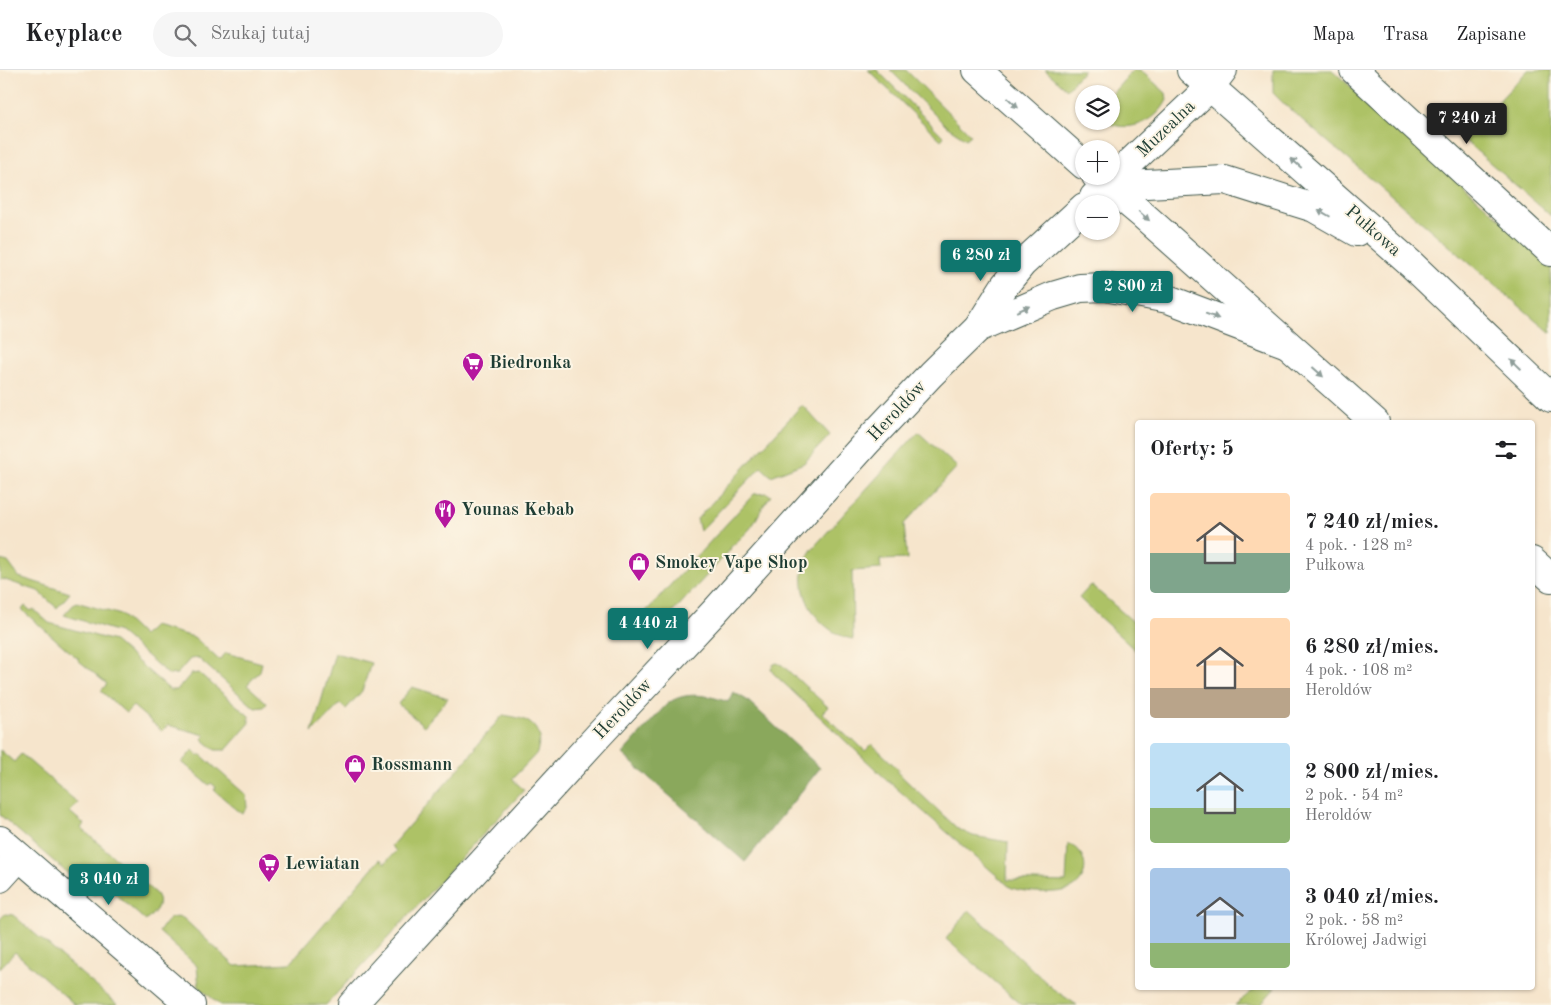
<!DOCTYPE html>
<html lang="pl">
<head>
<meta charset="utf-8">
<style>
	body { margin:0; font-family:"Old Standard TT",serif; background:#f6f6f6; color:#202124; height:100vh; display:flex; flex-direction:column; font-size:19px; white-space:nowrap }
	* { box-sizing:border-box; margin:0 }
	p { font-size:16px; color:#757577 }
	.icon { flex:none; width:28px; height:28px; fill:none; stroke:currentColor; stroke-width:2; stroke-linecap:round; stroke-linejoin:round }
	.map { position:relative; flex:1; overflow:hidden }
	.panel { position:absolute; left:1135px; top:350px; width:400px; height:570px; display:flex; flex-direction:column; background:#fff; border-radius:5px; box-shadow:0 1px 4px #0004 }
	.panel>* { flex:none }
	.fabs { position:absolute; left:1075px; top:15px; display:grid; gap:10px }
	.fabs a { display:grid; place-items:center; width:45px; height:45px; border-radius:50%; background:#fff; box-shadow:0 1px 4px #0004; font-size:25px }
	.price { position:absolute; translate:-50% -42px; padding:0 11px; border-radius:5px; background:#0f766e; color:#fff; font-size:16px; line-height:32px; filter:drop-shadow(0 1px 2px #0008) }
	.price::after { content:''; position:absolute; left:50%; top:30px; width:15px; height:11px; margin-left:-8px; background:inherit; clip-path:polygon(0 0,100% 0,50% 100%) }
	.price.on { background:#222; color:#fff }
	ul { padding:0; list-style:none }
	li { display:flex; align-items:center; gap:15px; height:125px; padding:0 15px }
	li span { display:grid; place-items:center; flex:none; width:140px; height:100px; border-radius:5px; color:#555 }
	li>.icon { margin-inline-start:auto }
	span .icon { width:60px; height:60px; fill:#fffc; stroke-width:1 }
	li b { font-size:21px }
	h2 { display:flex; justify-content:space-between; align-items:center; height:60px; padding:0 15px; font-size:21px }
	header { display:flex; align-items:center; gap:30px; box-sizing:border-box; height:70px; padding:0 25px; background:#fff; border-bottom:1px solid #e0e0e0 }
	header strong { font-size:24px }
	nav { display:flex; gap:28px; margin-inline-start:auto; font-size:18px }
	.search { width:350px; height:45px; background:#f6f6f6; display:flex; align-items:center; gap:12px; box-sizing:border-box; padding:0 18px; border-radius:28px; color:#757577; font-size:19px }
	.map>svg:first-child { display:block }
	.green { fill:#adc266; stroke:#66804d }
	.forest { fill:#8aa85b; stroke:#547248 }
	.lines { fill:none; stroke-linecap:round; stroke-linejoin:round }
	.minor-casing { stroke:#3f564b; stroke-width:30 }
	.highway-casing { stroke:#3f564b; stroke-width:30 }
	.minor { stroke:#fff; stroke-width:28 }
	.highway { stroke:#fff; stroke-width:28 }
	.oneway { fill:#8f9e9a }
	.labels { text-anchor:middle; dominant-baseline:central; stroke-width:4; stroke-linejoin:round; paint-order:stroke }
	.street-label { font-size:18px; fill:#1f3d34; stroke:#fcf5e5 }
	.poi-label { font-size:18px; font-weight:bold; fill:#1f3d34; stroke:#fcf5e5; text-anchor:start }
</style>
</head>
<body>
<header>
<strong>Keyplace</strong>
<div class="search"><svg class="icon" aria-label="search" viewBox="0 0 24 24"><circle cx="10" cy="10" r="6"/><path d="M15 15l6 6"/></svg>Szukaj tutaj</div>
<nav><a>Mapa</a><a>Trasa</a><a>Zapisane</a></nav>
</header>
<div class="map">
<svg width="1551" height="935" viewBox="0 0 1551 935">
	<rect width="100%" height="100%" fill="#fcf5e5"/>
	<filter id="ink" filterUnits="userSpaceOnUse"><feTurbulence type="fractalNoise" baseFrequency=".02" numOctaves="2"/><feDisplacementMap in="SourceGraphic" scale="10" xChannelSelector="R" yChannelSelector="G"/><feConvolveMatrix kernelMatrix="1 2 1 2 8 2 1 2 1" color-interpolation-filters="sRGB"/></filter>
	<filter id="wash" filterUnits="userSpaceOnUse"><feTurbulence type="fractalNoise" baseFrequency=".0096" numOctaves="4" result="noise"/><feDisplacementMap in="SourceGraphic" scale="20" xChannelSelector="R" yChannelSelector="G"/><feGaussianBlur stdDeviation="1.12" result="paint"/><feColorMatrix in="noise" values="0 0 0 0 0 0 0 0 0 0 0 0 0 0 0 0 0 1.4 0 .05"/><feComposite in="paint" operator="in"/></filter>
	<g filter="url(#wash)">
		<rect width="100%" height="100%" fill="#f6e5cc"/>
		<g class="green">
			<path d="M 868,0 L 877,0 L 944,67 L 941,70 Z"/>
			<path d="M 890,0 L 906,0 L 971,65 L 966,69 L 946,56 Z"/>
			<path d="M 1045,0 L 1084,0 L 1067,19 Z"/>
			<path d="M 1133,0 L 1140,0 L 1166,23 L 1167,30 C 1156,53 1127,64 1104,51 L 1111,51 L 1111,25 Z"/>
			<path d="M 1273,0 L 1332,0 L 1551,194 L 1551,263 L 1285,35 L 1273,23 Z"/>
			<path d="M 1528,0 L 1551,0 L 1551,146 L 1463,69 Z"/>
			<path d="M 802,335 L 830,365 L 804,393 L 771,406 L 761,397 L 700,461 L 697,449 Z"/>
			<path d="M 918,362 L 957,397 L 904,454 L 907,489 L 880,490 L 881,499 L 852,501 L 853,569 C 816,563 786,514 813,478 Z"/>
			<path d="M 767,423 L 771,426 C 763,434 760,443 754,453 C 748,463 738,470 730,478 L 731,479 L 663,553 L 652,552 L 640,548 L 754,424 Z"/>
			<path d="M 0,490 L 8,492 L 19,507 L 70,523 L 57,538 L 38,521 L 2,509 L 0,511 Z"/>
			<path d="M 1091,515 L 1137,555 L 1137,582 L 1079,528 Z"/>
			<path d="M 76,532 L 121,545 L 143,566 L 153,556 L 194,567 L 219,590 L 226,583 L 262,593 L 260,601 L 247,615 L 267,633 L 264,637 L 255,638 L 198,588 L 190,589 L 177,604 L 169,605 L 119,562 L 64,545 Z"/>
			<path d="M 25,536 L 31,541 L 33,539 L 49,553 L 114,571 L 170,620 L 177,620 L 191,604 L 199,603 L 249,646 L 249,654 L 226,680 L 215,680 L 202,669 L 205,665 L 168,655 L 162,661 L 133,636 L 126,643 L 101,621 L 107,614 L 78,590 L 78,587 L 77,588 L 22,540 Z"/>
			<path d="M 335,583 L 371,593 L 362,621 L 346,639 L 340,634 L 312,663 Z"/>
			<path d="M 777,593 L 782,595 L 828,637 L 822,643 L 851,670 L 853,669 L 865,681 L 872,674 L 899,700 L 897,702 L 958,759 L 973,766 L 1008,772 L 1007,810 L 1066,812 L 1068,774 C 1087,781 1091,805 1074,817 C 1064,825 1021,823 1010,817 L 887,710 L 773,603 L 771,598 L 774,594 Z"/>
			<path d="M 412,617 L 448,628 L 424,656 L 398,634 Z"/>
			<path d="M 503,645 C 520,648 534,649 540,668 L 537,683 L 512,709 L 524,720 L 326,935 L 220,935 L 199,917 L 197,896 L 159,862 C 167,851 168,845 183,848 L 235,896 L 290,893 L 380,789 L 385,793 L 396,781 L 391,776 L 476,679 L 475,677 Z"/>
			<path d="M 0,680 L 14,692 L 21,684 L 78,733 L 70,742 L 84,754 L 81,758 L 156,824 C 163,836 154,842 146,851 L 114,823 L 93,825 L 0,745 Z"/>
			<path d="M 193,680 L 198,686 L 200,684 L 246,725 L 247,738 L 242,744 L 214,720 L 216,717 L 211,713 L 209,715 L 182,692 Z"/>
			<path d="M 969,840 L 1053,919 L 1077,935 L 1022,935 L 946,869 Z"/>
			<path d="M 5,844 L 13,845 L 118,935 L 75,935 L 15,882 L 0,898 L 0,849 Z"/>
			<path d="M 1256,918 L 1275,918 L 1260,935 L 1235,935 Z"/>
		</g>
		<path class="forest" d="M 733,622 L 747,630 L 820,698 L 745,792 L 622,684 L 666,635 C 683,620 709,625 728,632 Z"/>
	</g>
	<g filter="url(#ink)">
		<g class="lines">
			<g class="minor-casing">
				<g id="minor">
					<path d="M 1354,0 L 1551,182"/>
					<path d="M 1094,127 L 1210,17 L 1223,0"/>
					<path d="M 978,258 L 1053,226 L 1080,218 L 1105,217 L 1168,229 L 1287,274"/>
					<path d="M 0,770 L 191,935"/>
					<path d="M 0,808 L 19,787"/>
					<path d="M 352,935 L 598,666 L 716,540 L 867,372 L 931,304 L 978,258 L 1005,215 L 1022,194 L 1084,137"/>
				</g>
			</g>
			<g class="highway-casing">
				<g id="highway">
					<path d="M 977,0 L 1084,95"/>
					<path d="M 1191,0 L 1411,194 L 1551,328"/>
					<path d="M 1096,106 L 1144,146 L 1375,352"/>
					<path d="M 1107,116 L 1225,110 L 1314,138 L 1356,162"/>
					<path d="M 1532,491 L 1551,508"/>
				</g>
			</g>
			<use href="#minor" class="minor"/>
			<use href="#highway" class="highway"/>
		</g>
		<defs><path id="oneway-solid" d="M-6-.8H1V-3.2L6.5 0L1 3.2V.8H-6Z" transform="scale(1.25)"/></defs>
		<g class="oneway">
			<use href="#oneway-solid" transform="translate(1013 33) rotate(43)"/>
			<use href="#oneway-solid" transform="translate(1296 93) rotate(-139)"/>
			<use href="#oneway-solid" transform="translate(1324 143) rotate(-150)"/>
			<use href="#oneway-solid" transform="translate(1144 146) rotate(41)"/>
			<use href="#oneway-solid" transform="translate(1023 239) rotate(-23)"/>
			<use href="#oneway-solid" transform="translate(1212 246) rotate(21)"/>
			<use href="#oneway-solid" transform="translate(1516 294) rotate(-136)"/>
			<use href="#oneway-solid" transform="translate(1318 302) rotate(42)"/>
		</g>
	</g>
	<defs>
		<g id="supermarket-pin" transform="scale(1.125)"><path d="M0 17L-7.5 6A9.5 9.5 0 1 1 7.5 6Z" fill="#b5179e" stroke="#fcf5e5"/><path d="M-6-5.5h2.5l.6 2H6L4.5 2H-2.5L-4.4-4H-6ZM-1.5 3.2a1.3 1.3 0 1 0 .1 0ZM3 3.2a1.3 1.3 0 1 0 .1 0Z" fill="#fff"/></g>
		<g id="restaurant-pin" transform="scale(1.125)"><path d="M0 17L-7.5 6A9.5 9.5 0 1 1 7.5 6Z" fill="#b5179e" stroke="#fcf5e5"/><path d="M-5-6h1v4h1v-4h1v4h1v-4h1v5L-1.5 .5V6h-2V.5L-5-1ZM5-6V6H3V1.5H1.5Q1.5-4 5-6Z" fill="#fff"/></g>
		<g id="shop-pin" transform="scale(1.125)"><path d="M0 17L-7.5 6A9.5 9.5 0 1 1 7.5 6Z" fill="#b5179e" stroke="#fcf5e5"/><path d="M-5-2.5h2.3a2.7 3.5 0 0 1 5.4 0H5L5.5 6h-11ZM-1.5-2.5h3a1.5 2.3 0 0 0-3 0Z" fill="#fff"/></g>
	</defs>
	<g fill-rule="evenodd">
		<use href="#supermarket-pin" x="473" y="293"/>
		<use href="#restaurant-pin" x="445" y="440"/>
		<use href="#shop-pin" x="639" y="493"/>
		<use href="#shop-pin" x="355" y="695"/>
		<use href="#supermarket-pin" x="269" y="794"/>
	</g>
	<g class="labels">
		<g class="street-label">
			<text transform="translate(1166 59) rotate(-44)">Muzealna</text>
			<text transform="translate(1373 161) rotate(41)">Pułkowa</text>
			<text transform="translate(897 341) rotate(-47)">Heroldów</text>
			<text transform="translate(623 639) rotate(-47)">Heroldów</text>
		</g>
		<g class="poi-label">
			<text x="489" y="293">Biedronka</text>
			<text x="461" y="440">Younas Kebab</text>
			<text x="655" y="493">Smokey Vape Shop</text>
			<text x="371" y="695">Rossmann</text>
			<text x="285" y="794">Lewiatan</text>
		</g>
	</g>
</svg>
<div class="fabs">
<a><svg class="icon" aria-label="layers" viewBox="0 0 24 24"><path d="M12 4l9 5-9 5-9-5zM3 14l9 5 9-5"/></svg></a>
<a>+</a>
<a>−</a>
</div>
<b class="price on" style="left:1467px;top:75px">7 240 zł</b>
<b class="price" style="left:981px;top:212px">6 280 zł</b>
<b class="price" style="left:1133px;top:243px">2 800 zł</b>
<b class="price" style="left:648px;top:580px">4 440 zł</b>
<b class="price" style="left:109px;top:836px">3 040 zł</b>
<section class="panel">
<h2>Oferty: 5<svg class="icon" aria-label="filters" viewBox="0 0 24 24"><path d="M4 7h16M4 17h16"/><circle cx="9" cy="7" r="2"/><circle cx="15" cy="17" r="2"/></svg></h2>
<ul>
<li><span style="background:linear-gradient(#ffd9b3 60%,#7fa58c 0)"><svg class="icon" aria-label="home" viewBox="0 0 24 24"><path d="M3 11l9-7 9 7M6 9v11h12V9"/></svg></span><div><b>7 240 zł/mies.</b><p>4 pok. · 128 m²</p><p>Pułkowa</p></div></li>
<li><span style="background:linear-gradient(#ffd9b3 70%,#b9a48a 0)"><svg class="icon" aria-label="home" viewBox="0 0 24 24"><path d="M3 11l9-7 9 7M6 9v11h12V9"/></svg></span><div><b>6 280 zł/mies.</b><p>4 pok. · 108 m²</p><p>Heroldów</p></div></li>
<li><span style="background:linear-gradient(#bfe0f5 65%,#8fb573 0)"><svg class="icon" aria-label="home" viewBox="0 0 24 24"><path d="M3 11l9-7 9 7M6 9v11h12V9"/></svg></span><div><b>2 800 zł/mies.</b><p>2 pok. · 54 m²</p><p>Heroldów</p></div></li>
<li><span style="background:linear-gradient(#a9c7e8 75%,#8fb573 0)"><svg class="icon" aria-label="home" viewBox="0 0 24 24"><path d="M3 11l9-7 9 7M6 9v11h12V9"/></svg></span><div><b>3 040 zł/mies.</b><p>2 pok. · 58 m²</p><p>Królowej Jadwigi</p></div></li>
</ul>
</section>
</div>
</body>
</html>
